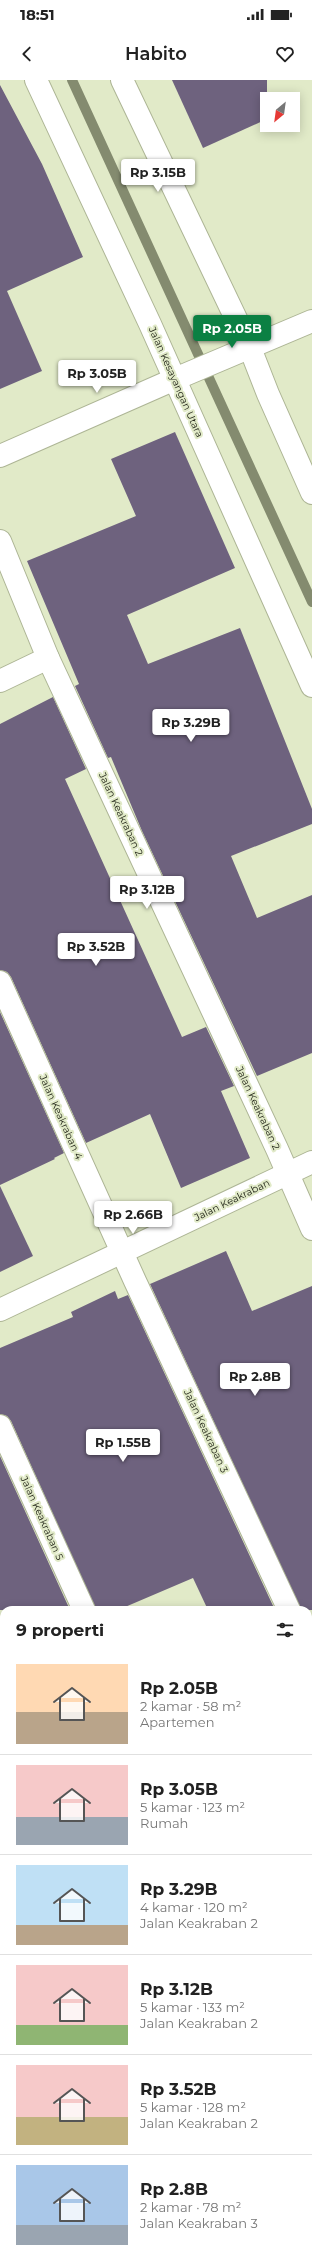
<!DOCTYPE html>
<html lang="id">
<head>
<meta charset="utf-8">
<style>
	body { margin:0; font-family:Montserrat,sans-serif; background:#f6f6f6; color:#222; height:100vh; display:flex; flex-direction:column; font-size:15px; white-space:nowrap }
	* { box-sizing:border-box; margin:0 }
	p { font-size:13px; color:#767676 }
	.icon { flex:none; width:22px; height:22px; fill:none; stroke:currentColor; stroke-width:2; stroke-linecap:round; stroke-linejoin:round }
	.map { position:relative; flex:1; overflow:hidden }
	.panel { position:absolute; left:0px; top:1526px; width:312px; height:656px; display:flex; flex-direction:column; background:#fff; border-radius:12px 12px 0 0; box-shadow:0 2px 10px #0003 }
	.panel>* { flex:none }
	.needle { width:26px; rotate:209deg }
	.controls { position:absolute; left:260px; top:12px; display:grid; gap:8px }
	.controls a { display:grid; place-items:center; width:40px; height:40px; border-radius:0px; background:#fff; box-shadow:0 2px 10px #0003; font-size:20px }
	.price { position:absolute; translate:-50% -34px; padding:0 9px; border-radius:4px; background:#fff; color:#222; font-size:13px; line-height:26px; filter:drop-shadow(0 1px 2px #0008) }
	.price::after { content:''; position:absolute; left:50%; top:24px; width:12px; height:9px; margin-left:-6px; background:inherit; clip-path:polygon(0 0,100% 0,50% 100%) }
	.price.on { background:#0b8043; color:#fff }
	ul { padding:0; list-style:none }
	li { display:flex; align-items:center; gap:12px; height:100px; padding:0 16px }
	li+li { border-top:1px solid #e0e0e0 }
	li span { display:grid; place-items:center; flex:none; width:112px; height:80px; border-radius:0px; color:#555 }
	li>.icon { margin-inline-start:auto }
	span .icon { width:48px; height:48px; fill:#fffc; stroke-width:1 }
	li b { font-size:17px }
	h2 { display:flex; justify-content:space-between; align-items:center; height:48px; padding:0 16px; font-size:17px }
	.status { display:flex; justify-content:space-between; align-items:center; height:28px; padding:0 20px; background:#fff; direction:ltr }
	.status svg { height:11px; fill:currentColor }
	header { display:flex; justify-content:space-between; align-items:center; height:52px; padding:0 16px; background:#fff; font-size:18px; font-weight:600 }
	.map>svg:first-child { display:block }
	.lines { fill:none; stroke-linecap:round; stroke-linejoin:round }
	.stream { stroke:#848b6f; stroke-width:10 }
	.building { fill:#6e627e }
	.minor-casing { stroke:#adb595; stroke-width:24 }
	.tertiary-casing { stroke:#adb595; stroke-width:24 }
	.minor { stroke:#fff; stroke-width:22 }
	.tertiary { stroke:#fff; stroke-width:22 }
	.labels { text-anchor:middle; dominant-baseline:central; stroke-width:4; stroke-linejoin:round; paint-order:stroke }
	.street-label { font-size:10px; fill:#222518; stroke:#e1eac8 }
</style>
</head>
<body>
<div class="status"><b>18:51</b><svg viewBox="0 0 49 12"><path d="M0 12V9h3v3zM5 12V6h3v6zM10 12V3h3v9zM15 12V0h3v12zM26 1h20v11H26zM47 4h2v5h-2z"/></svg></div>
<header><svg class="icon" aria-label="back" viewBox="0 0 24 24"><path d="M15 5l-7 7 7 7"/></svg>Habito<svg class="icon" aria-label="heart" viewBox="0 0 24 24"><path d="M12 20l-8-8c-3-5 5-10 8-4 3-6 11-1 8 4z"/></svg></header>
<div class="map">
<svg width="312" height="2182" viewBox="0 0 312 2182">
	<rect width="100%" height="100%" fill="#e1eac8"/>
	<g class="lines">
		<path class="stream" d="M 72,0 L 312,522"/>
	</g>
	<g class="building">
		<path d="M 172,0 L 267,0 L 267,39 L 203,68 Z"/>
		<path d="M 0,5 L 42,84 L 83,177 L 7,211 L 42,291 L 0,309 Z"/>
		<path d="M 175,352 L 235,488 L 127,535 L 148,584 L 240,548 L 312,729 L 312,744 L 231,776 L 257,838 L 312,815 L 312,973 L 257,996 L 142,751 L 111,677 L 108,678 L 75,606 L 79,604 L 27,481 L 136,436 L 111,379 Z"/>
		<path d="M 53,617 L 86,689 L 65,699 L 182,957 L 206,947 L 234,1006 L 221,1011 L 250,1078 L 181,1108 L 150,1034 L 86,1063 L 11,897 L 7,892 L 0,890 L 0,644 Z"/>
		<path d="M 0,932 L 64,1073 L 54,1078 L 55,1079 L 0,1105 Z"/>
		<path d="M 0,1106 L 33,1176 L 0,1192 Z"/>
		<path d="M 226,1171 L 252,1231 L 312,1206 L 312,1530 L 301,1530 L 150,1204 Z"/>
		<path d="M 115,1211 L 118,1219 L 128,1215 L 275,1530 L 208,1530 L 193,1498 L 118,1530 L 96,1530 L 11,1341 L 7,1336 L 0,1334 L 0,1268 L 73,1237 L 71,1232 Z"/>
		<path d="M 0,1376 L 70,1530 L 0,1530 Z"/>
	</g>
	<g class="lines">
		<g class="minor-casing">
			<g id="minor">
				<path d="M 0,376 L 175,299"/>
				<path d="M 0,461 L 48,578 L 277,1069 L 312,1149"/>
				<path d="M 0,601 L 48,578"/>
				<path d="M 0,902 L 135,1201 L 289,1530"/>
				<path d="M 0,1230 L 312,1082"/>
				<path d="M 0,1346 L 84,1530"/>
				<path d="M 308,1570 L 312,1578"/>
				<path d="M 308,1695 L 312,1693"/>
				<path d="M 0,1774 L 4,1783"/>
				<path d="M 308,1945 L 312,1943"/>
				<path d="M 0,2083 L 4,2081"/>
				<path d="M 179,2178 L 180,2182"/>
				<path d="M 288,2182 L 297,2178"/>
			</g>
		</g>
		<g class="tertiary-casing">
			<g id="tertiary">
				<path d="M 36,0 L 150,244 L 312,606"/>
				<path d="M 122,0 L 250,268 L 268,314 L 312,413"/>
				<path d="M 175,299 L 312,241"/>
			</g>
		</g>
		<use href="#minor" class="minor"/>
		<use href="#tertiary" class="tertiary"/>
	</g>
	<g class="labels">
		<g class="street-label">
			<text transform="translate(176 302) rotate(66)">Jalan Kesayangan Utara</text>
			<text transform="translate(121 734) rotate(65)">Jalan Keakraban 2</text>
			<text transform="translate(258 1028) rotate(65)">Jalan Keakraban 2</text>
			<text transform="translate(61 1037) rotate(66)">Jalan Keakraban 4</text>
			<text transform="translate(232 1120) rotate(-26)">Jalan Keakraban</text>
			<text transform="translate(206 1351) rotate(65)">Jalan Keakraban 3</text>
			<text transform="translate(42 1438) rotate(66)">Jalan Keakraban 5</text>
		</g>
	</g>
</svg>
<div class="controls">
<a><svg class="needle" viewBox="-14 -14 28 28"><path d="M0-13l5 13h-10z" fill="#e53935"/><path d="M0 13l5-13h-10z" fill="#767676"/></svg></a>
</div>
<b class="price" style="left:158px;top:113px">Rp 3.15B</b>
<b class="price on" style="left:232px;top:269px">Rp 2.05B</b>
<b class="price" style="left:97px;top:314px">Rp 3.05B</b>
<b class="price" style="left:191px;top:663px">Rp 3.29B</b>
<b class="price" style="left:147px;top:830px">Rp 3.12B</b>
<b class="price" style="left:96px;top:887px">Rp 3.52B</b>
<b class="price" style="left:133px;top:1155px">Rp 2.66B</b>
<b class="price" style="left:255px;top:1317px">Rp 2.8B</b>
<b class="price" style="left:123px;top:1383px">Rp 1.55B</b>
<section class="panel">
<h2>9 properti<svg class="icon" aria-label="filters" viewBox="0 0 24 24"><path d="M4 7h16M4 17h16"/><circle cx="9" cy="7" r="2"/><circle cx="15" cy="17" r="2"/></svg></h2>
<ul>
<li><span style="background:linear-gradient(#ffd9b3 60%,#b9a48a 0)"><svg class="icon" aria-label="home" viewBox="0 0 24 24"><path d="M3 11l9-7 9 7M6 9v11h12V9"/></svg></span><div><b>Rp 2.05B</b><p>2 kamar · 58 m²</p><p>Apartemen</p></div></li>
<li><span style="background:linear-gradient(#f6c9c9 65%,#9aa5b1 0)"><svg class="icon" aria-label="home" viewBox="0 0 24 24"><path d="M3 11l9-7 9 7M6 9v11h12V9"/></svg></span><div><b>Rp 3.05B</b><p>5 kamar · 123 m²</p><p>Rumah</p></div></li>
<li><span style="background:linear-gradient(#bfe0f5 75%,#b9a48a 0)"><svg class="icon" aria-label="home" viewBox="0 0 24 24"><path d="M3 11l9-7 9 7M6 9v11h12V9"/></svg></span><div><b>Rp 3.29B</b><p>4 kamar · 120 m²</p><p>Jalan Keakraban 2</p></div></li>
<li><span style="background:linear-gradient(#f6c9c9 75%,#8fb573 0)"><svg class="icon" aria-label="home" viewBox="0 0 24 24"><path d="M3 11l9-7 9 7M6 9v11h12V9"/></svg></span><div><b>Rp 3.12B</b><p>5 kamar · 133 m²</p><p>Jalan Keakraban 2</p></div></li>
<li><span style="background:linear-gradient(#f6c9c9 65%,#c2b280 0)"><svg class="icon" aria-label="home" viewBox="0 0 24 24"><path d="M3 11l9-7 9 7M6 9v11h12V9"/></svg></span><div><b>Rp 3.52B</b><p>5 kamar · 128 m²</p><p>Jalan Keakraban 2</p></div></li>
<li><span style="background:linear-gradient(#a9c7e8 75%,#9aa5b1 0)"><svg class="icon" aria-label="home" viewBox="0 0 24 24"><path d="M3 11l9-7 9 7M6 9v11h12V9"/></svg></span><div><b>Rp 2.8B</b><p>2 kamar · 78 m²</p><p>Jalan Keakraban 3</p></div></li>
</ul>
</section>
</div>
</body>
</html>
